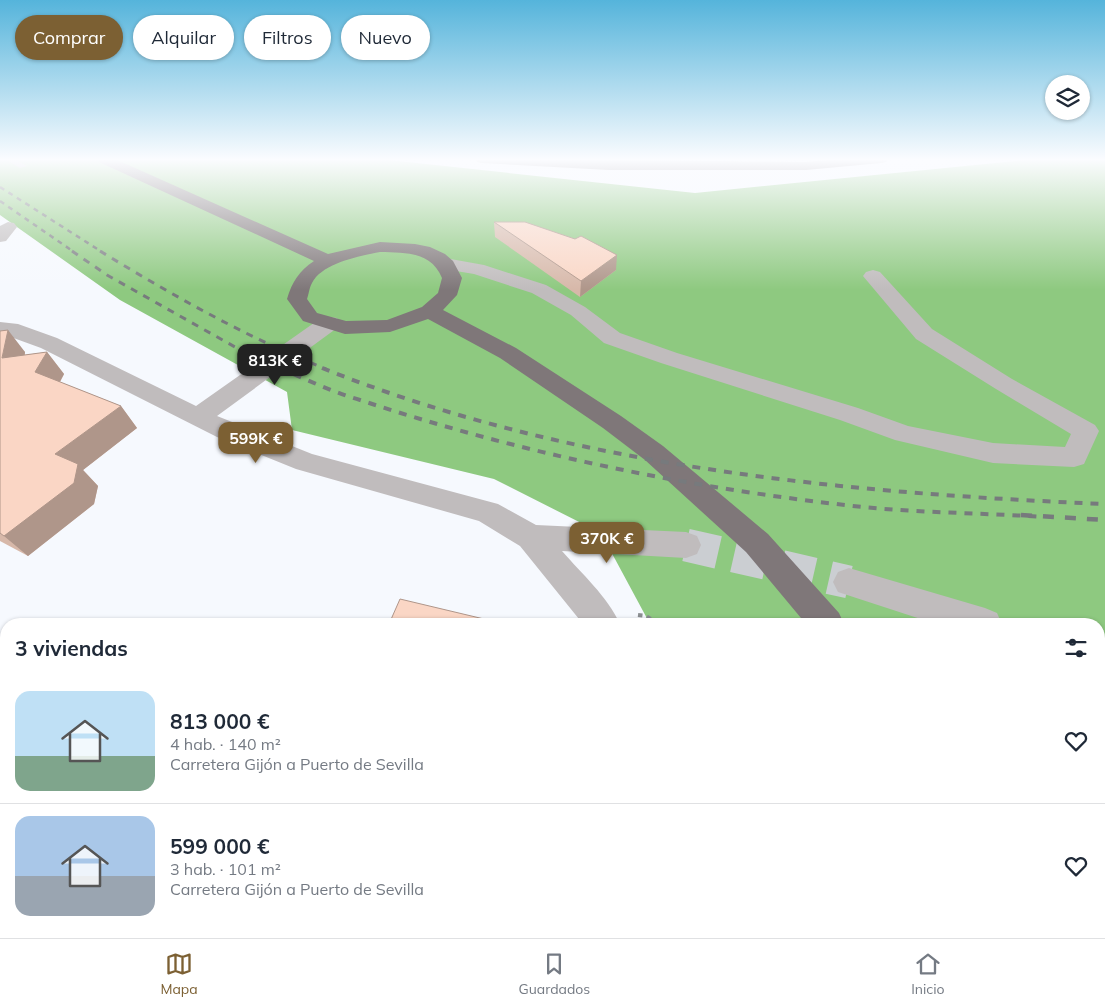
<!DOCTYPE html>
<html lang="es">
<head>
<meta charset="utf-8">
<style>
	body { margin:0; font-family:Mulish,sans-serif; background:#f2f2f3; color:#1f2937; height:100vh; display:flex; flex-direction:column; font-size:19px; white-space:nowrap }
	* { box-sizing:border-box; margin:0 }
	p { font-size:16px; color:#747a83 }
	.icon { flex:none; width:28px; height:28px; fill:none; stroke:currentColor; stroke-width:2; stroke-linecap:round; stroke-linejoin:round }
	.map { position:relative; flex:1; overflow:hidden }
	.drawer { position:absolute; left:0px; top:618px; width:1105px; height:321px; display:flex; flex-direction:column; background:#fff; border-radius:20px 20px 0 0; box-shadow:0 1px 4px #0004 }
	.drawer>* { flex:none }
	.top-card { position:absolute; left:15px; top:15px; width:500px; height:45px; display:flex; gap:10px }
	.fabs { position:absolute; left:1045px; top:75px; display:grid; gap:10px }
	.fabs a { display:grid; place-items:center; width:45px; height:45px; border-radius:50%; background:#fff; box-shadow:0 1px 4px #0004; font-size:25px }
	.price { position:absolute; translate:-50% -42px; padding:0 11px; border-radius:10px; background:#7c6033; color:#fff; font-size:16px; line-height:32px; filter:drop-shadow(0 1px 2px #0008) }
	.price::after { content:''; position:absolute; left:50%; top:30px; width:15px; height:11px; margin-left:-8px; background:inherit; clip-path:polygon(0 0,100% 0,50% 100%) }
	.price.active { background:#222; color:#fff }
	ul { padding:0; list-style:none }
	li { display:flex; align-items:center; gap:15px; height:125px; padding:0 15px }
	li+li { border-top:1px solid #e0e1e3 }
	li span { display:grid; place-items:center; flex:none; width:140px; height:100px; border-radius:15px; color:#555 }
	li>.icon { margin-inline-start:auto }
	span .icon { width:60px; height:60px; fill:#fffc; stroke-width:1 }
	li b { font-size:21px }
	h2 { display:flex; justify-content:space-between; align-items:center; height:60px; padding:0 15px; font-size:21px }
	.tag { padding:0 18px; border-radius:22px; background:#fff; box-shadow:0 1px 4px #0004; font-size:18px; line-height:45px }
	.tag.active { background:#7c6033; color:#fff }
	.dock { display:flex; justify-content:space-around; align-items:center; height:70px; border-top:1px solid #e0e1e3; background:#fff; font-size:14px; color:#747a83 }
	.dock a { display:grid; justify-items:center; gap:2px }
	.dock .active { color:#7c6033 }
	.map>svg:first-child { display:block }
	.forest { fill:#8ec980 }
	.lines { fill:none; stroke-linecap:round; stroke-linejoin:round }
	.street-tunnel { stroke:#cbced2; stroke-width:33; stroke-dasharray:33 16; stroke-linecap:butt }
	.path-far1 { stroke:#8b8e91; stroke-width:4; stroke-dasharray:4.5 4.5; stroke-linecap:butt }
	.path { stroke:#8b8e91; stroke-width:5; stroke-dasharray:5.5 5.5; stroke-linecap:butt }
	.lane { fill:#c0bcbd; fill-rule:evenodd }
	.street { fill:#c0bcbd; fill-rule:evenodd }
	.highway { fill:#7f7779; fill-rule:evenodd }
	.rail-far3 { stroke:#777a7d; stroke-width:2.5; stroke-dasharray:5 5; stroke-linecap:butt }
	.rail-far2 { stroke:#777a7d; stroke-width:3; stroke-dasharray:7 7; stroke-linecap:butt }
	.rail-far1 { stroke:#777a7d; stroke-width:4; stroke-dasharray:8 8; stroke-linecap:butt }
	.rail { stroke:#777a7d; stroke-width:4.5; stroke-dasharray:11 11; stroke-linecap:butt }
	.wall { fill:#d7b8a9 }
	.shaded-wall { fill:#af968a }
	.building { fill:#fad6c5; stroke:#af968a }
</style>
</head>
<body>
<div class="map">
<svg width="1105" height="938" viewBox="0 0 1105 938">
	<rect width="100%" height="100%" fill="#f6f9fe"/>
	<path class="forest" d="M 0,159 L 379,159 L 695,193 L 1035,159 L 1105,159 L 1105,938 L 746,938 L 748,932 L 1099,932 L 1099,624 L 650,624 L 601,533 L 494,479 L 292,430 L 287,392 L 120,300 L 0,215 Z"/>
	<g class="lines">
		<path class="street-tunnel" d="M 686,545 L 849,582"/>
		<path class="path-far1" d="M 638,615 L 646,616 L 659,624"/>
		<path class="path" d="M 961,932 L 964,938"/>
		<path class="lane" d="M 5,159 L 14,159 L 27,166 L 20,168 Z"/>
		<g class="street">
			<path d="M 8,222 L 14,223 L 17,227 L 6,241 L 0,242 L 0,226 Z"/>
			<path d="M 445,258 L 484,265 L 546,285 L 585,307 L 620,333 L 677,353 L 858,408 L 908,426 L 993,443 L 1065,447 L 1071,434 L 996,389 L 916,339 L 863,276 L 866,272 L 873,270 L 880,272 L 932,329 L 1012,379 L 1095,425 L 1099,431 L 1084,464 L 1074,467 L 993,463 L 895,440 L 840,420 L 661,363 L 604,343 L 571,315 L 532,293 L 474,274 L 438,268 L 435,264 L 438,260 Z"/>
			<path d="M 329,317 L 337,318 L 340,323 L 337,328 L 217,416 L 312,454 L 498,504 L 536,525 L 686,532 L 697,536 L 701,545 L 697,554 L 686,558 L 562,551 C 582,574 607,596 620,624 L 583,624 L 520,546 L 479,521 L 296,469 L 217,437 L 41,348 L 8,336 L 0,336 L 0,322 L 18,324 L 57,338 L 196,406 L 321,318 Z"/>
			<path d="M 849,568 L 985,608 L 997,613 L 1002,624 L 936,624 L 838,592 L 833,582 L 838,572 Z"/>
			<path d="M 1099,645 L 1105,647 L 1105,681 L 1099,679 Z"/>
			<path d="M 665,932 L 711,932 L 710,938 L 664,938 Z"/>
		</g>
		<g class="highway">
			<path d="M 97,159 L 115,159 L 328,254 L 380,242 L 415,244 L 430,247 L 445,254 L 453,261 L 462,278 L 457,295 L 443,310 L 516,348 L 621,416 L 663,446 L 768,534 L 839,613 L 844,624 L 806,624 L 746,552 L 645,460 L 603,428 L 500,358 L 428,319 L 390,332 L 345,334 L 303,321 L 287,299 C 292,282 299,271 314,261 L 99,162 ZM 380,252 C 405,253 431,251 442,278 L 438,293 L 422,307 L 387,320 L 346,321 L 317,313 L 307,299 C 309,294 309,288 312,283 C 322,263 360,256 380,252 Z"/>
			<path d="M 475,159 L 806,162 L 838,159 L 888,159 L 886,162 L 881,163 L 806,170 L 609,170 L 482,163 L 477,162 Z"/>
			<path d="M 1032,932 L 1079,932 L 1081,938 L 1034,938 Z"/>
		</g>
		<g class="rail-far3">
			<path d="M 0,187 L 102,252"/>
			<path d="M 0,201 L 74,252"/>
		</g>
		<g class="rail-far2">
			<path d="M 72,251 L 107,275 L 251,356 L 282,369"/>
			<path d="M 100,251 C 172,295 246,337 326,369"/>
		</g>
		<g class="rail-far1">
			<path d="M 279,368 C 306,379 332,392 360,400 C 523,454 693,489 863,507 C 923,513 984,513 1044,517"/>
			<path d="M 322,368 C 570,467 841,493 1105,504"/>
		</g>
		<path class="rail" d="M 1021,515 L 1105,520"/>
	</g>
	<g class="wall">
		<path d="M 494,222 L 616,270 L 580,297 L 495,237 Z"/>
		<path d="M 0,331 L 25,352 L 25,355 L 47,352 L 64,374 L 60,382 L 121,406 L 137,428 L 83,470 L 98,486 L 94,504 L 28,556 L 0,541 Z"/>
	</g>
	<g class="shaded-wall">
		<path d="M 617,255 L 616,270 L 580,297 L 581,281 Z"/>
		<path d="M 8,330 L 25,352 L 21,380 L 2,358 Z"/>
		<path d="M 47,352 L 64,374 L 53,395 L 35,372 Z"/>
		<path d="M 121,406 L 137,428 L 83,470 L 98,486 L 94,504 L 28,556 L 4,536 L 55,454 Z"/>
		<path d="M 6,711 L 6,773 L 0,800 L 0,713 Z"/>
		<path d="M 505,932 L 511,932 L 510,938 L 504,938 Z"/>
	</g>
	<g class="building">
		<path d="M 494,222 L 525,222 L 575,239 L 581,236 L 617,255 L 581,281 Z"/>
		<path d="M 8,330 L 2,358 L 47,352 L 35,372 L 121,406 L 55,454 L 78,464 L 74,483 L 4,536 L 0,533 L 0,331 Z"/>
		<path d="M 400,599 L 505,624 L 389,624 Z"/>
		<path d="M 6,658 L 6,711 L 0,713 L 0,660 Z"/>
		<path d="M 242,932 L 505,932 L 504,938 L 239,938 Z"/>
	</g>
	<linearGradient id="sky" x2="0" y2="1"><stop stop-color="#55b4db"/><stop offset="0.55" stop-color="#fbfcff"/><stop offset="1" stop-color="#fbfcff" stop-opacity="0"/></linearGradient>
	<rect width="1105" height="290" fill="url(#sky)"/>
</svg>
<div class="fabs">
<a><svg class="icon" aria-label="layers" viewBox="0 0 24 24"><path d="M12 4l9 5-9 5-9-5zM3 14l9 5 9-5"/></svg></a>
</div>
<b class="price active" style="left:275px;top:386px">813K €</b>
<b class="price" style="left:256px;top:464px">599K €</b>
<b class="price" style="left:607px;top:564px">370K €</b>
<div class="top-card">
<a class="tag active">Comprar</a>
<a class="tag">Alquilar</a>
<a class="tag">Filtros</a>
<a class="tag">Nuevo</a>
</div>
<section class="drawer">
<h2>3 viviendas<svg class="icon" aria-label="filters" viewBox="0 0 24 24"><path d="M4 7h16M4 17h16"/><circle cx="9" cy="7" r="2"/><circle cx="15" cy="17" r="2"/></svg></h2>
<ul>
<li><span style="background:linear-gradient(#bfe0f5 65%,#7fa58c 0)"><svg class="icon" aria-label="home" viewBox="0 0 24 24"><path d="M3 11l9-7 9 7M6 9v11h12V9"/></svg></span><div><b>813 000 €</b><p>4 hab. · 140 m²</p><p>Carretera Gijón a Puerto de Sevilla</p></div><svg class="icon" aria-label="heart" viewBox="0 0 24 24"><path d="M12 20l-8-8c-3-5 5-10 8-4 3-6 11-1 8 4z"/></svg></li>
<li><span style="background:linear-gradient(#a9c7e8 60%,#9aa5b1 0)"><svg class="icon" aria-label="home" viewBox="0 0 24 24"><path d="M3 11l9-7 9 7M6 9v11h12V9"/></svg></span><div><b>599 000 €</b><p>3 hab. · 101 m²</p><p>Carretera Gijón a Puerto de Sevilla</p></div><svg class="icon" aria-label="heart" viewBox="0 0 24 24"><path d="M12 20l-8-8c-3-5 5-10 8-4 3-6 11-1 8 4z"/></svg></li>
</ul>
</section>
</div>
<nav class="dock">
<a class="active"><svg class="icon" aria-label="map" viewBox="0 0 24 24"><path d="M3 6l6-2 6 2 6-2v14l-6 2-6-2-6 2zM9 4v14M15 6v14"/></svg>Mapa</a>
<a><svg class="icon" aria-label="saved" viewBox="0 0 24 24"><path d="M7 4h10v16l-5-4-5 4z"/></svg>Guardados</a>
<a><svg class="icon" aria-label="home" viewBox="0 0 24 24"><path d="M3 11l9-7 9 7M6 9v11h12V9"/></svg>Inicio</a>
</nav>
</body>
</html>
